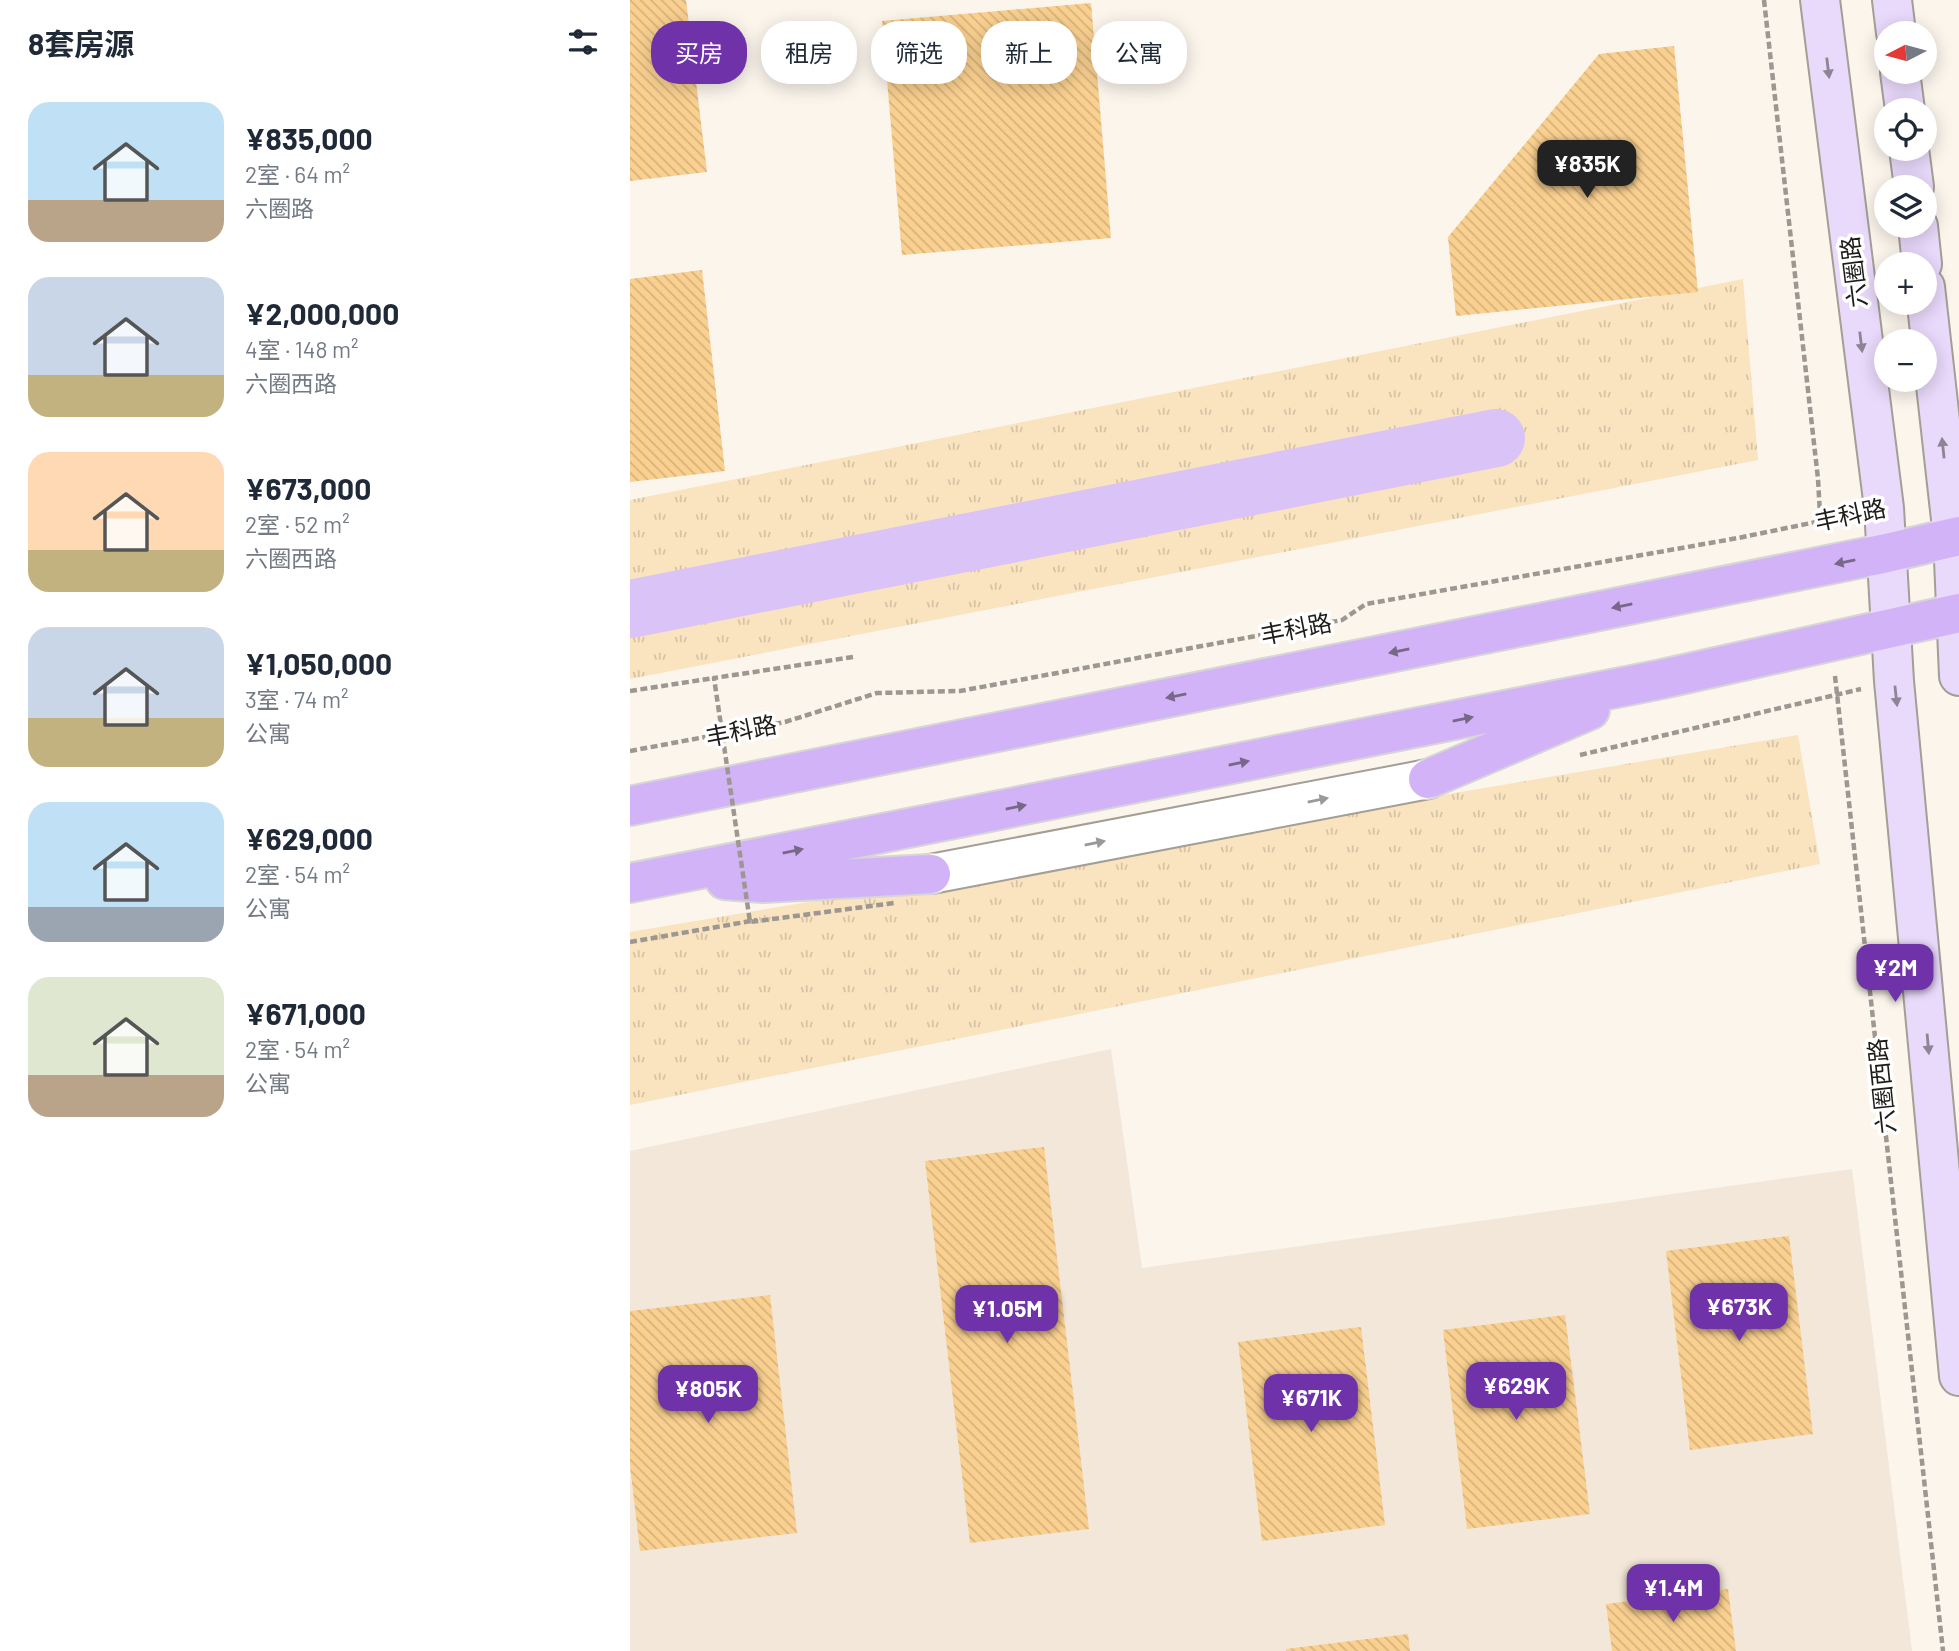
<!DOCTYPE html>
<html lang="zh">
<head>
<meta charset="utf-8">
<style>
	body { margin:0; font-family:Barlow,"Noto Sans SC",sans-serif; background:#f6f6f7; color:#1f2937; height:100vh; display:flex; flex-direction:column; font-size:26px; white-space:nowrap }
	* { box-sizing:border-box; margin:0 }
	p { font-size:23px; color:#747a83 }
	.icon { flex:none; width:38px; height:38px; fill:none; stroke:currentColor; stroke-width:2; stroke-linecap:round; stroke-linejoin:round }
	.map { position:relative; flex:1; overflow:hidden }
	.panel { display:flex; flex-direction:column; background:#fff; width:630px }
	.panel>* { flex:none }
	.hud { position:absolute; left:21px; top:21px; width:665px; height:63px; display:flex; gap:14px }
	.needle { width:46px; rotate:264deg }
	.tools { position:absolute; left:1244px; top:21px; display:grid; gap:14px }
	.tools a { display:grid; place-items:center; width:63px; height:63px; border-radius:50%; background:#fff; box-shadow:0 4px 18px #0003; font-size:35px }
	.price { position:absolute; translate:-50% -60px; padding:0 16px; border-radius:14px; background:#7032a8; color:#fff; font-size:23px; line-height:46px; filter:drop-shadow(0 2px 4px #0008) }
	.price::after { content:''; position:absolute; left:50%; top:42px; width:21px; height:16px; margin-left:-10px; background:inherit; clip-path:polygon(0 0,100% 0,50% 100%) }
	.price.current { background:#222; color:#fff }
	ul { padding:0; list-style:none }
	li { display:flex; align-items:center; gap:21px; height:175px; padding:0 28px }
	li span { display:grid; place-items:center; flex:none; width:196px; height:140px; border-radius:21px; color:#555 }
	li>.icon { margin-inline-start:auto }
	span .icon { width:84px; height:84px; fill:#fffc; stroke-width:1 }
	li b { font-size:30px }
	h2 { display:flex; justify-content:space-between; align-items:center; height:84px; padding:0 28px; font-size:30px }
	.tag { padding:0 24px; border-radius:28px; background:#fff; box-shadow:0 4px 18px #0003; font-size:24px; line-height:63px }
	.tag.current { background:#7032a8; color:#fff }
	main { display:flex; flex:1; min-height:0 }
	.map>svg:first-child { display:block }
	.built { fill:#f2e7d8 }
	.grass { fill:url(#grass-tufts) }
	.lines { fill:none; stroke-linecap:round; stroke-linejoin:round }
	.river { stroke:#d9c3f7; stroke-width:58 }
	.building { fill:url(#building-back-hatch) }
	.street-casing { stroke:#a39e96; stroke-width:42 }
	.secondary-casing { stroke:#a39e96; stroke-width:42 }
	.primary-casing { stroke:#d6d6d6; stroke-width:42 }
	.path { stroke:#9c9791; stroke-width:4.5; stroke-dasharray:7 3.5; stroke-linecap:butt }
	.street { stroke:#fff; stroke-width:38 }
	.secondary { stroke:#e9d9fb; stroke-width:38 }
	.primary { stroke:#d3b3f7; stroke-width:38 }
	.path-bridge { stroke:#9c9791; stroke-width:4.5; stroke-dasharray:7 3.5; stroke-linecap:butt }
	.oneway { fill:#8e8495 }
	.oneway2 { fill:#786888 }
	.oneway3 { fill:#9a9998 }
	.labels { text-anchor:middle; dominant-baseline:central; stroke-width:7; stroke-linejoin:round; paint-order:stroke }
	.street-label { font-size:24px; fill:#1e1c19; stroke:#fff }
</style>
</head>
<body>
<main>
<section class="panel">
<h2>8套房源<svg class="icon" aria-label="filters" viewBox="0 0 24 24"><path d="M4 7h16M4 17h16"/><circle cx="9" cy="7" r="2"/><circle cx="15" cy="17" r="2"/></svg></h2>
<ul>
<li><span style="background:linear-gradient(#bfe0f5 70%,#b9a48a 0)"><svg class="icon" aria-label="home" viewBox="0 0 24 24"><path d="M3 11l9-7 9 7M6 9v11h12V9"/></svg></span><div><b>¥835,000</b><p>2室 · 64 m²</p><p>六圈路</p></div></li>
<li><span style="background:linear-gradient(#c9d6e8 70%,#c2b280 0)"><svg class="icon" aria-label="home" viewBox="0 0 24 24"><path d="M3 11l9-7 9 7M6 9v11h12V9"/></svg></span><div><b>¥2,000,000</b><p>4室 · 148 m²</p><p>六圈西路</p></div></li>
<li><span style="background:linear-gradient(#ffd9b3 70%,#c2b280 0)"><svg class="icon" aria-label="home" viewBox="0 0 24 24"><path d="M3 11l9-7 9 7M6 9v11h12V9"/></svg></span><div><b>¥673,000</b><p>2室 · 52 m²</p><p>六圈西路</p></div></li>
<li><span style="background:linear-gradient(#c9d6e8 65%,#c2b280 0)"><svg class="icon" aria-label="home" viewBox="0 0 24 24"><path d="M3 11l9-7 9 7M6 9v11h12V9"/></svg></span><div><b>¥1,050,000</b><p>3室 · 74 m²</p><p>公寓</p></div></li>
<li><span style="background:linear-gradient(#bfe0f5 75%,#9aa5b1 0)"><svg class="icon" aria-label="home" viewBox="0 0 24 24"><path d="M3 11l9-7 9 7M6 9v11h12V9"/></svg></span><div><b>¥629,000</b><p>2室 · 54 m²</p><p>公寓</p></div></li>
<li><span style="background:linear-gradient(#dfe7d0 70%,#b9a48a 0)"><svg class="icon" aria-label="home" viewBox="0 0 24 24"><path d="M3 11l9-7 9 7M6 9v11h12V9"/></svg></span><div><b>¥671,000</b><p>2室 · 54 m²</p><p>公寓</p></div></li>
</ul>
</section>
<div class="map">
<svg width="1329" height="1651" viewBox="0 0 1329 1651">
	<defs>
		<pattern id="grass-tufts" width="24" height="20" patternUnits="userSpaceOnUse" patternTransform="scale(1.75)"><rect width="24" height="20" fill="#fae3bf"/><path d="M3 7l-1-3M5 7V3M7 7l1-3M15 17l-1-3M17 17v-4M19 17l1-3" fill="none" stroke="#d6c2a4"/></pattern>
		<pattern id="building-back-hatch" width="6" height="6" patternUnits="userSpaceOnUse" patternTransform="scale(1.75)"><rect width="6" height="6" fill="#fad090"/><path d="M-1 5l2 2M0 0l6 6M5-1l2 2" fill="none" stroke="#d6b27c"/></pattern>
	</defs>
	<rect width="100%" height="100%" fill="#fbf5ec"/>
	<path class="built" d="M 481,1049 L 512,1268 L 1222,1169 L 1282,1651 L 0,1651 L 0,1151 Z"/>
	<g class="grass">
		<path d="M 1113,279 L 1128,460 L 0,679 L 0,500 Z"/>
		<path d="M 1168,735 L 1190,864 L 0,1105 L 0,932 Z"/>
	</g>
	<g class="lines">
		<path class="river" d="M 0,609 L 866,438"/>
	</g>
	<g class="building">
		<path d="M 0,0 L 56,0 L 77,172 L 0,181 Z"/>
		<path d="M 461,3 L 481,238 L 272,255 L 252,21 Z"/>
		<path d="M 1044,46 L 1068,292 L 826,316 L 818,237 L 969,54 Z"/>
		<path d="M 72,270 L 95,471 L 0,482 L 0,279 Z"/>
		<path d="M 414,1147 L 459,1529 L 340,1543 L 295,1161 Z"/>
		<path d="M 1159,1236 L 1183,1434 L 1060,1450 L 1036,1251 Z"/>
		<path d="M 140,1295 L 167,1533 L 10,1551 L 0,1465 L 0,1311 Z"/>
		<path d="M 935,1315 L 960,1514 L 837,1529 L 813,1330 Z"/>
		<path d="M 731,1327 L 755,1525 L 632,1541 L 608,1342 Z"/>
		<path d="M 1098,1589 L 1106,1651 L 982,1651 L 976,1604 Z"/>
		<path d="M 778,1634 L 780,1651 L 656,1651 L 656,1649 Z"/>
	</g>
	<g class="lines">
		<g class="street-casing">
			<path id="street" d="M 301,874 L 798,779"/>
		</g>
		<g class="secondary-casing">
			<g id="secondary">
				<path d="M 1190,0 L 1254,508 L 1264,681 L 1329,1376"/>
				<path d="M 1262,0 L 1266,33"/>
				<path d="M 1270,72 L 1275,110"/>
				<path d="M 1279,149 L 1284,187"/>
				<path d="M 1288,226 L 1292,264"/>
				<path d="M 1295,287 L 1323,537 L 1329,676"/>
			</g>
		</g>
		<g class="primary-casing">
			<g id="primary">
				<path d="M 798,779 L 960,710"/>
				<path d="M 0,806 L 1257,553 L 1329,536"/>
				<path d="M 95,880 L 133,883 L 301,874"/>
				<path d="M 0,883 L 1032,679 L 1329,613"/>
			</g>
		</g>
		<g class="path">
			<path d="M 1134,0 L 1188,479 L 1191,532"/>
			<path d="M 1205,676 L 1313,1651"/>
			<path d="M 0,691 L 84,678"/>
			<path d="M 0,751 L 155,722 L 247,693 L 330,691 L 712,620 L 736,604 L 1108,538 L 1220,515"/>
			<path d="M 950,755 L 1231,689"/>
			<path d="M 0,942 L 127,920"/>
		</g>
		<use href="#street" class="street"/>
		<use href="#secondary" class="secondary"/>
		<use href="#primary" class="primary"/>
		<path class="path-bridge" d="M 223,657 L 84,678 L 120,922 L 264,903"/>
	</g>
	<defs><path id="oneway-solid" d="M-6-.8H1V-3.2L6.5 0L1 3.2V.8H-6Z" transform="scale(1.75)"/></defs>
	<g class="oneway">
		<use href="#oneway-solid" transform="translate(1198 68) rotate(83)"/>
		<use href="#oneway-solid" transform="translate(1231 342) rotate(83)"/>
		<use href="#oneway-solid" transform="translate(1313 448) rotate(-96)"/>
		<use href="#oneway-solid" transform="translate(1266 696) rotate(84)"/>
		<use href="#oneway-solid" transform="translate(1298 1044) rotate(85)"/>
	</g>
	<g class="oneway2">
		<use href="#oneway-solid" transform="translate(1215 562) rotate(169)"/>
		<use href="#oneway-solid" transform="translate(992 606) rotate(169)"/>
		<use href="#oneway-solid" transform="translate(769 651) rotate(169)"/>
		<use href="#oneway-solid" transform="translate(546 696) rotate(169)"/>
		<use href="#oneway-solid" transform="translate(833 719) rotate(-11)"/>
		<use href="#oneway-solid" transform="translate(609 763) rotate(-11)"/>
		<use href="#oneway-solid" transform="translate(386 807) rotate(-11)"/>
		<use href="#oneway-solid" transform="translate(163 851) rotate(-11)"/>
	</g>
	<g class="oneway3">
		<use href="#oneway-solid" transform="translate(688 800) rotate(-11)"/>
		<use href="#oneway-solid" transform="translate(465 843) rotate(-11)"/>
	</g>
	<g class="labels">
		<g class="street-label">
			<text transform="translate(1223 272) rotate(-97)">六圈路</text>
			<text transform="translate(1220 514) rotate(-12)">丰科路</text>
			<text transform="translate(666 628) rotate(-11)">丰科路</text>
			<text transform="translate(111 730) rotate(-11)">丰科路</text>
			<text transform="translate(1251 1086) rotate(-96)">六圈西路</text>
		</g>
	</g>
</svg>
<div class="tools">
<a><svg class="needle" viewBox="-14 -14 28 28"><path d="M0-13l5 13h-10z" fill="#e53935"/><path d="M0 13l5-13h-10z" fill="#747a83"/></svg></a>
<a><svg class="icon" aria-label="locate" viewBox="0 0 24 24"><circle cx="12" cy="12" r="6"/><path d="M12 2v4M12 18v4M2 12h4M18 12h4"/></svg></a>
<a><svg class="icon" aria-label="layers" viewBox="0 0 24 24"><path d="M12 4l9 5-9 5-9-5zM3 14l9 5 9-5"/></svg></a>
<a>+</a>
<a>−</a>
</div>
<b class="price current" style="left:957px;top:200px">¥835K</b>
<b class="price" style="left:1265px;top:1004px">¥2M</b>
<b class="price" style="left:1109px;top:1343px">¥673K</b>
<b class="price" style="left:377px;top:1345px">¥1.05M</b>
<b class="price" style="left:886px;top:1422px">¥629K</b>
<b class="price" style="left:78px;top:1425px">¥805K</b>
<b class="price" style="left:681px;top:1434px">¥671K</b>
<b class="price" style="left:1043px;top:1624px">¥1.4M</b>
<div class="hud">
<a class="tag current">买房</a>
<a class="tag">租房</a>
<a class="tag">筛选</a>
<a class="tag">新上</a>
<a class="tag">公寓</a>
</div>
</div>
</main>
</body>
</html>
